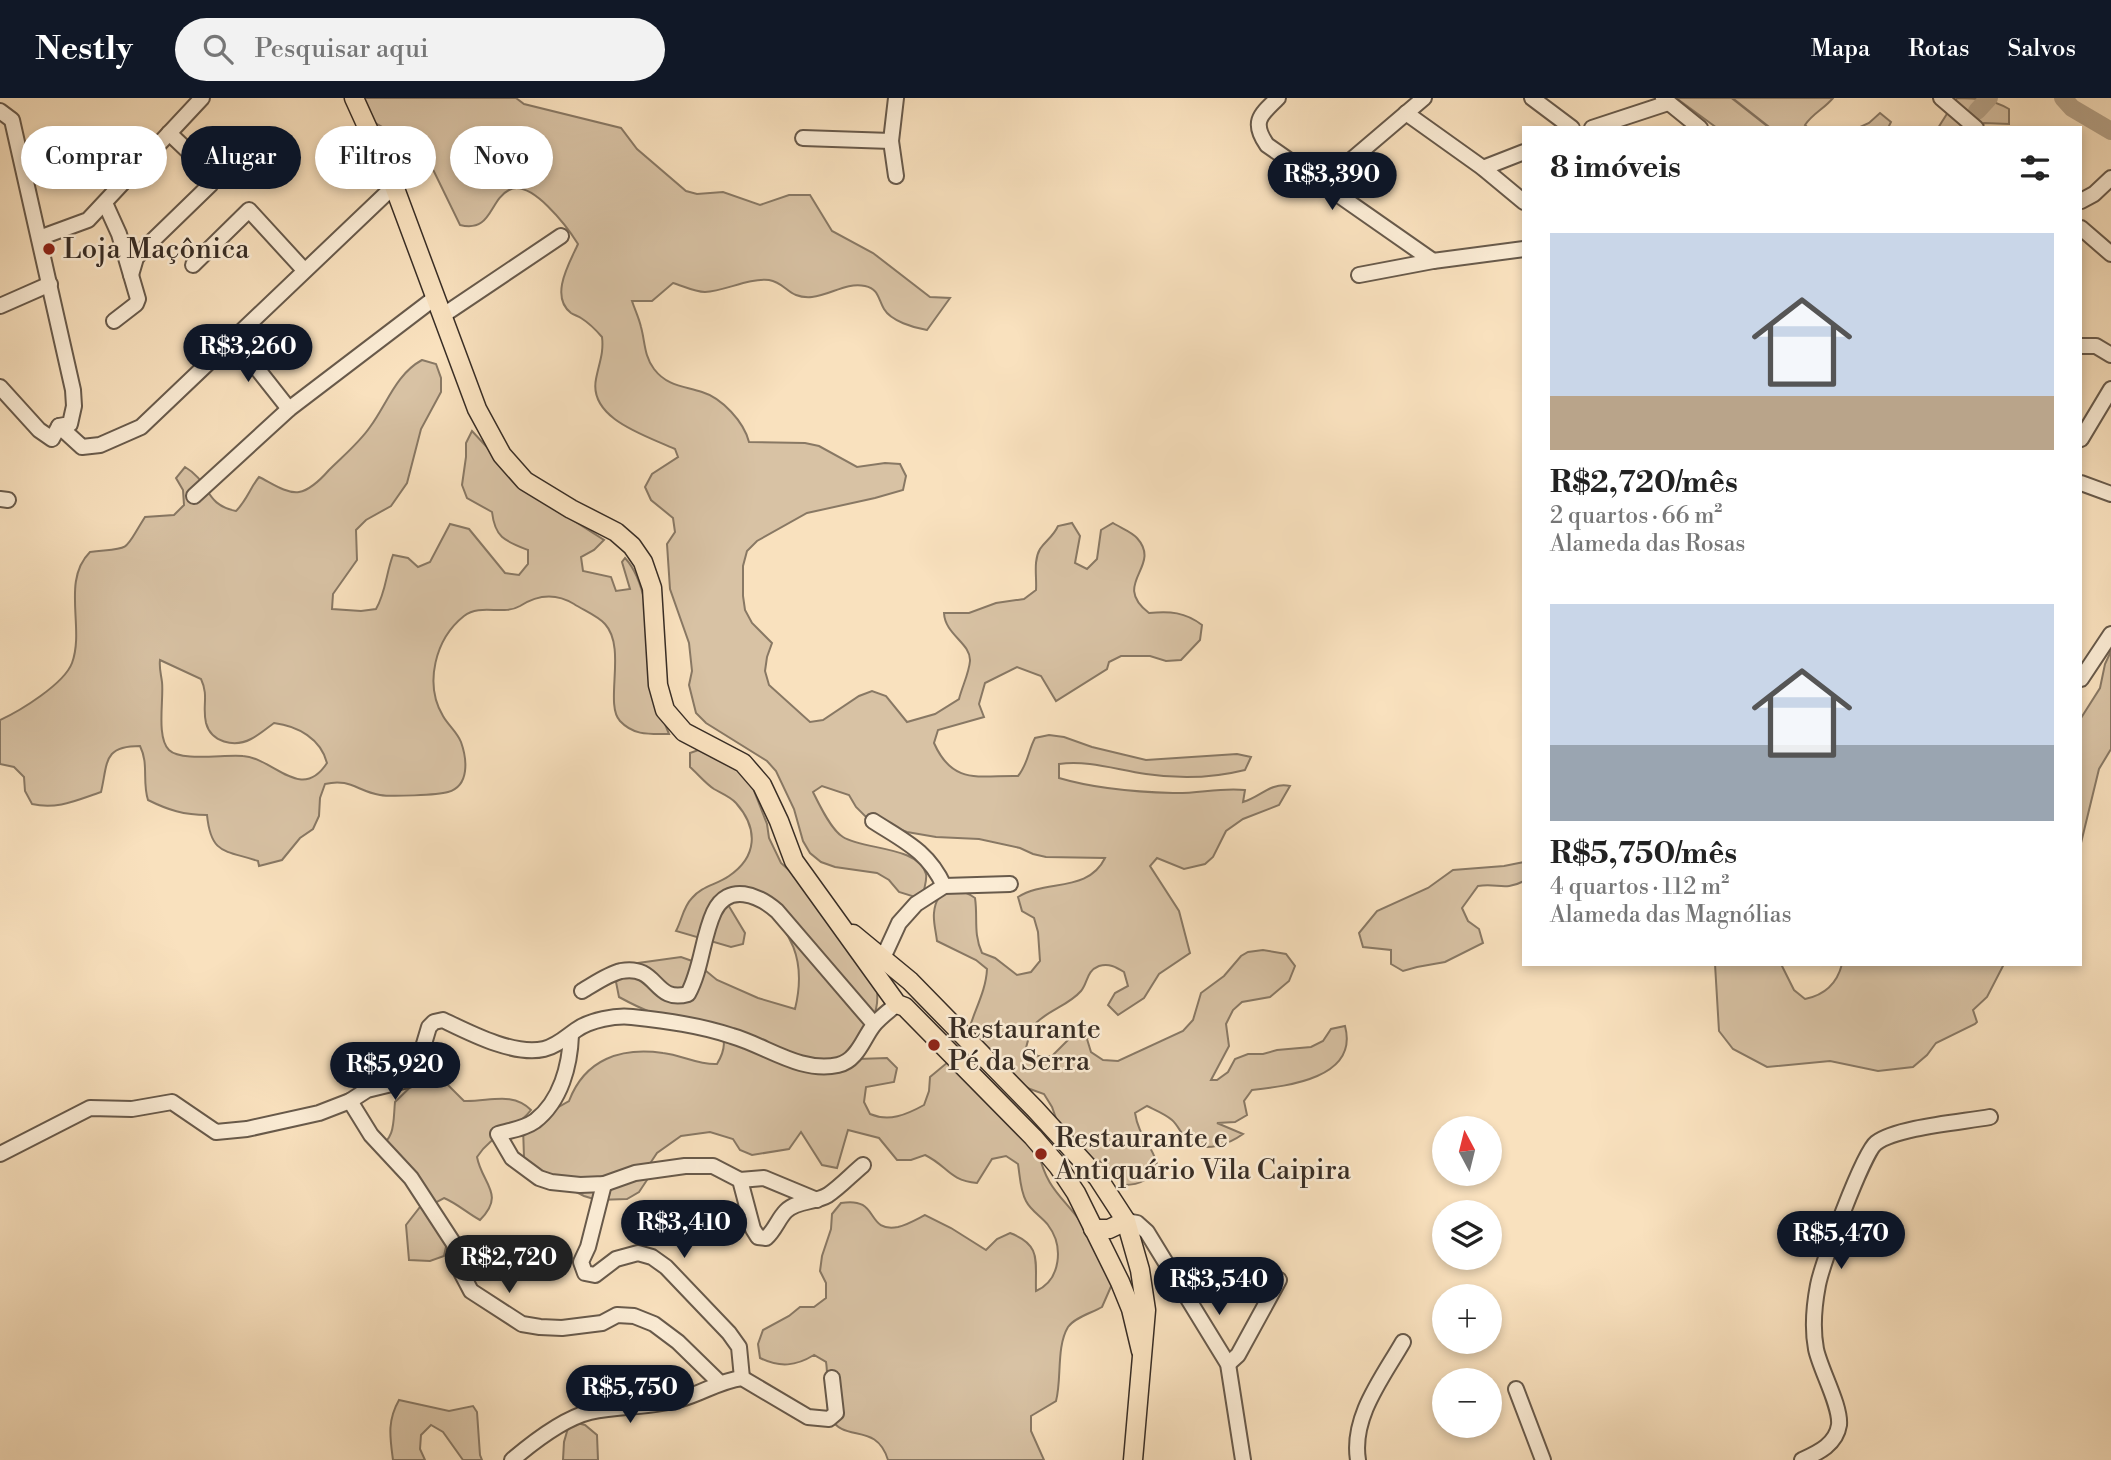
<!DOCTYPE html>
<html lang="pt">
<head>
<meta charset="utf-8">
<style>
	body { margin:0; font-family:"Libre Bodoni",serif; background:#f2f2f2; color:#222; height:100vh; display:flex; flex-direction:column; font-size:26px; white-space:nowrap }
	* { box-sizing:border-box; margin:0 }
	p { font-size:23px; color:#767676 }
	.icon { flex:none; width:38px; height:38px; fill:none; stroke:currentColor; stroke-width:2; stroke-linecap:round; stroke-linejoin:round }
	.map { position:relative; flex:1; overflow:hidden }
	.side { position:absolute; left:1522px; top:28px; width:560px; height:840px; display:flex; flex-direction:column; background:#fff; border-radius:0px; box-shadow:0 4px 10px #0003 }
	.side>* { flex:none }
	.guide { position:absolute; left:21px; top:28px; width:665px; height:63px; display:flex; gap:14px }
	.needle { width:46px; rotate:353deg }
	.tools { position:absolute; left:1432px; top:1018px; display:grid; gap:14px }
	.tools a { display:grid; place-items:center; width:70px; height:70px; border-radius:50%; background:#fff; box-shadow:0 4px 10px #0003; font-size:35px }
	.price { position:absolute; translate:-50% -60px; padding:0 16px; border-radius:24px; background:#111827; color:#fff; font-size:23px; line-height:46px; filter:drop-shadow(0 2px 4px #0008) }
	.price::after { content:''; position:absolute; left:50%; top:42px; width:21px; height:16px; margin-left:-10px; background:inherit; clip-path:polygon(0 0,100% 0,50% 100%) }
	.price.active { background:#222; color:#fff }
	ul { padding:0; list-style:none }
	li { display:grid; align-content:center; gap:14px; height:371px; padding:0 28px }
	li span { display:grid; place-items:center; height:217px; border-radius:0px; color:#555 }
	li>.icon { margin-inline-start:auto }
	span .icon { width:126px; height:126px; fill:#fffc; stroke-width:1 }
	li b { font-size:30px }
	h2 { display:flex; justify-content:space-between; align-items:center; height:84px; padding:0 28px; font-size:30px }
	.chip { padding:0 24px; border-radius:32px; background:#fff; box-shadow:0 4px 10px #0003; font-size:24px; line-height:63px }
	.chip.active { background:#111827; color:#fff }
	header { display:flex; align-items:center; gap:42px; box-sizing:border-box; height:98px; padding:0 35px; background:#111827; color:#fff }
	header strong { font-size:33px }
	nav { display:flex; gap:38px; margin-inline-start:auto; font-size:24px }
	.search { width:490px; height:63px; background:#f2f2f2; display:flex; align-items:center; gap:18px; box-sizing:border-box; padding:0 24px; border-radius:38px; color:#767676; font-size:26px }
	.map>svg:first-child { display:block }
	.green { fill:#d8c2a4; stroke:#887864; stroke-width:2; fill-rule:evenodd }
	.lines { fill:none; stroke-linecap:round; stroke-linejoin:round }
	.stream { stroke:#847462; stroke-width:2.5 }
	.river { stroke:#b7a48a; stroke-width:18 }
	.minor-casing { stroke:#685a4b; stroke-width:18 }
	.major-casing { stroke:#382d25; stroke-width:21 }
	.minor { stroke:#fbecd5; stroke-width:14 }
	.major { stroke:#f9e1be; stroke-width:18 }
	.poi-dot { fill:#8f2418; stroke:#fbecd5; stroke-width:2.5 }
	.labels { text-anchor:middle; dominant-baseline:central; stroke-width:5; stroke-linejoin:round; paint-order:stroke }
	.poi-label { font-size:28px; fill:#382d25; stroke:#fbecd5; text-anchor:start }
</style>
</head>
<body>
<header>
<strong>Nestly</strong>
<div class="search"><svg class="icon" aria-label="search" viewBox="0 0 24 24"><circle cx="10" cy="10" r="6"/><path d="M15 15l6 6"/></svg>Pesquisar aqui</div>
<nav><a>Mapa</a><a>Rotas</a><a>Salvos</a></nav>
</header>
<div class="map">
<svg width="2111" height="1362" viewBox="0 0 2111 1362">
	<rect width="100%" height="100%" fill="#f9e1be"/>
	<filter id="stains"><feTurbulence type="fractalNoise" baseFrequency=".00286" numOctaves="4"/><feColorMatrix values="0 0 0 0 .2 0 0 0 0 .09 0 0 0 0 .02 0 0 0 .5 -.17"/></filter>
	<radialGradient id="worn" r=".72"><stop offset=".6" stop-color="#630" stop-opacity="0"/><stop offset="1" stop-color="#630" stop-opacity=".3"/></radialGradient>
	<g class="green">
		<path d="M 345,0 L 516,0 L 524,6 L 621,30 L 637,51 L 686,93 L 697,96 L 723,94 L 760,107 L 789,97 L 810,97 L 832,133 L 873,155 L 930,199 L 950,200 L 927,232 C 914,230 891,223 884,211 C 878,201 879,191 865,188 C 846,184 831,197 812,199 C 788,201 787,185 769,182 C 748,180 725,193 705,194 C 695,194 683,188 673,185 L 652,203 L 632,203 C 635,212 639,220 641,229 C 645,243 644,258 654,271 C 667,288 683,288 702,294 C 722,300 744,324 749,344 L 805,345 L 819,348 L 857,369 L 885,365 L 900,366 L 906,378 L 903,392 L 875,400 L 807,415 L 757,443 L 747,453 L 743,468 L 743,498 L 745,512 L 752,525 L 772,545 L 767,559 L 765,573 L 769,587 L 810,624 L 823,622 L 859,598 L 872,593 L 886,598 L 907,624 L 935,616 L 959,601 C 962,589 969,575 970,563 C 971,545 945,537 944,515 L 969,515 L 996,505 L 1024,501 L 1036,492 C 1037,479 1033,463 1040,451 C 1046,442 1053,439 1058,428 L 1072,425 L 1080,438 L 1075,465 L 1087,471 L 1097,461 L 1101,432 L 1113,425 C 1121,430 1132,434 1137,440 C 1163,469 1110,485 1149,515 C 1170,513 1185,514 1202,527 L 1200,542 L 1181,562 L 1166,563 L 1150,558 L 1121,558 L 1109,564 L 1107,571 L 1056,603 L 1041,578 L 1017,569 L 985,585 L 979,606 L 984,619 L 938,632 L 934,645 C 953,688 980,677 1018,678 C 1028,666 1028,653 1035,640 L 1049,637 L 1064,639 L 1092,649 L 1146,662 L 1237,656 L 1251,659 L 1245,672 C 1213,680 1179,681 1146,676 C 1117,672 1089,662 1059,666 L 1059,680 C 1096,691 1135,694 1173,695 C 1197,696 1221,689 1245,692 L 1243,704 C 1261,699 1270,684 1290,688 L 1279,707 L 1243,721 L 1226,733 L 1213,759 L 1205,766 L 1184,771 L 1157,760 L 1150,768 L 1179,813 L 1190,855 L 1159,876 L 1144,900 L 1118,917 L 1108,907 L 1115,895 L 1128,888 L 1124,874 C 1116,869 1109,865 1099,868 C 1086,873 1088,885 1081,893 C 1069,907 1049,912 1036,925 C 1030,932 1028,942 1026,950 L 1038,958 L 1052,958 L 1082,928 L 1093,932 L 1087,941 L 1091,954 L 1103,962 L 1118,963 L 1183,933 L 1193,922 L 1201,895 L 1224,878 L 1241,858 L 1248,854 L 1263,852 L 1286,856 L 1295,868 L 1289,883 L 1270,899 L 1242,904 L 1233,912 L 1226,926 L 1229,948 L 1211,982 L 1217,982 L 1228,974 L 1235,961 L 1248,956 L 1263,956 L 1277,952 L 1311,949 L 1323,943 L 1331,931 L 1345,928 C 1359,980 1288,988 1252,992 L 1244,1003 L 1247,1017 L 1235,1024 L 1217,1025 L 1243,1036 C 1229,1046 1206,1055 1190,1044 C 1182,1039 1179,1028 1172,1022 C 1165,1016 1155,1012 1147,1008 L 1135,1015 C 1139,1040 1151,1044 1157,1066 C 1149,1082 1141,1087 1124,1087 L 1105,1065 L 1092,1061 L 1057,1023 L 1052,1009 L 1044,996 L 1030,991 L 1005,976 L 967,939 C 972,916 986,895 987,871 L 976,862 L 937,843 C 936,834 933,823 934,815 C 936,789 958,788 975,800 C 978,820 973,835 982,855 L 995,860 L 1017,877 L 1031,874 L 1040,863 L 1038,834 L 1034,820 L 1022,813 L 1018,799 C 1046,781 1088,795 1105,760 L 1046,759 L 1033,756 L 1020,750 L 979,741 L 936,739 L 907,734 L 866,719 L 856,709 L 849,697 L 822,688 L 813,694 C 819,706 831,732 843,739 C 863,752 919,748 926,776 C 927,781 925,787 924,792 L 915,799 L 899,794 L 889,782 L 877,775 L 835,769 L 821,764 L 810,755 L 803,743 L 794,711 L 776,673 L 767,663 L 706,625 L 696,615 L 689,587 L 692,573 L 689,545 L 670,491 L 667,446 L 675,434 L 673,420 L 651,402 L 645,389 L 652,376 L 678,359 L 675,351 C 647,338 588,321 596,281 C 599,265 604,255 602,239 C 596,232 589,225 581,220 C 578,218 574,217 571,215 C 549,198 570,164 578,146 C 568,130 531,80 509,92 C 489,102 492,135 460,127 L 424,53 L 358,15 Z"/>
		<path d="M 1676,0 L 1833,0 C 1824,11 1813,15 1805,27 L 1808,30 L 1717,30 Z"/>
		<path d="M 1957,0 C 1976,0 1992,1 2009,11 L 2009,26 L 1984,25 L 1982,30 L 1938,30 Z"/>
		<path d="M 1880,15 L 1891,24 L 1888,30 L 1858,30 L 1869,25 Z"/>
		<path d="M 422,262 L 436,266 L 441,280 L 441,294 L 421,331 L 407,385 L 391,408 L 366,422 L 356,432 L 357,462 L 333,496 L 332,511 L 361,513 L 376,511 C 386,494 386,475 393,457 L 408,460 L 418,469 L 430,464 L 450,426 L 469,431 L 505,475 L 519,477 L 528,466 L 528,452 C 505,443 495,440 492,414 L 467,400 L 462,387 L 466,359 L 466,345 L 472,333 L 510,374 L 543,403 L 604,442 L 594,452 L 581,459 L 583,473 L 611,479 L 616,493 L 630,491 L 622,464 L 625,460 C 653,490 649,558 656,599 C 659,611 664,624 669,636 C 650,636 634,638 620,623 C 604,606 627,550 605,526 C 598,518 583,512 574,506 C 556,495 537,497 520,508 C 503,518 481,505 464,518 C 435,541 424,586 443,618 C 448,627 457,634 461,644 C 467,661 470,688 448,694 C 438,697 391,699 380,697 C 357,693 350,680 325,686 L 320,700 L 319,718 L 313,731 L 300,740 L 282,762 L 259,768 L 258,763 C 225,752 211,757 207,717 C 184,717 168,712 148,702 C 142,683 149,666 140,648 C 103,648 108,664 101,694 C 77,702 57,712 32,706 L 25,693 L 24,679 L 14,669 L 0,666 L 0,622 C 20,613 64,586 72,565 C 85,530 61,483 90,454 C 134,449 122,455 145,419 L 174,417 L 184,407 L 183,392 L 176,380 L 185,369 C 211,384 204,407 236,413 C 247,402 250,390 259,379 C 270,384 286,396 299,394 C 311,392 322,380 329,372 C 343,358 359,345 370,329 C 387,306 396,276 422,262 ZM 160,562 L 201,581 C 209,598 202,608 206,625 C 211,644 234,650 251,641 C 259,637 267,630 274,625 C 298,628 321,641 327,665 C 301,705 274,660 243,658 C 226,656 181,664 169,652 C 156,639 164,601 162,584 C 161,576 159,570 160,562 Z"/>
		<path d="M 2111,553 L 2111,651 L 2099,671 L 2081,745 L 2081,620 L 2100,590 L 2105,566 Z"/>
		<path d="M 704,650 L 731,665 L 751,685 L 767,726 L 769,740 L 781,765 L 802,784 L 877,893 C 880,922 863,933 846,954 L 858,961 L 887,960 L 897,970 L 894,984 L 866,989 L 864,1004 L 870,1016 C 889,1024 906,1017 924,1007 L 929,993 L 930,979 L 948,964 L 1038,1053 C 1047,1091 1060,1096 1081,1124 C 1093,1142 1102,1164 1113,1184 L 1102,1209 C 1092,1215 1075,1219 1068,1229 C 1056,1249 1062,1281 1056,1303 L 1031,1318 L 1031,1333 L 1044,1362 L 888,1362 C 876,1323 844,1346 830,1319 C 824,1307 829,1279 826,1264 L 814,1257 C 796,1268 780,1270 760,1260 L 758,1246 L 763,1232 L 789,1218 L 800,1209 L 814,1209 L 826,1200 L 826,1185 L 820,1173 L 822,1158 L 831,1131 L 832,1116 L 841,1105 C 881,1098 864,1135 898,1129 C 907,1127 917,1121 925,1117 L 951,1130 L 986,1152 L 997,1141 L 1010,1135 C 1042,1147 1035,1163 1036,1193 C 1061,1182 1064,1148 1048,1127 C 1042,1119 1031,1113 1026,1103 C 1020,1092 1020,1078 1018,1066 L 1006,1058 L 992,1061 L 977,1085 C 948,1082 948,1068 925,1057 L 911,1062 L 897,1062 L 879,1040 L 848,1032 L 837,1070 L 822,1067 L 801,1034 L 789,1051 L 752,1057 L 740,1052 L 733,1041 L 710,1034 L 681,1038 L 657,1055 L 649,1067 L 647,1082 L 639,1094 L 627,1101 L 597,1102 L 584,1098 L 531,1071 L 524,1059 L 523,1029 L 569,1003 C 585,961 621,949 663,955 C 682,957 698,967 717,966 C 726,951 726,941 718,927 C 706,923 697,925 686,923 C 661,920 641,911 619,899 L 616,884 L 638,865 L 681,859 L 695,864 L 717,882 L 758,900 L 795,911 C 807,862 792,832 755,800 L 727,805 L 745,835 L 743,846 L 731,849 L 676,833 C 682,822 683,809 692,800 C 702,788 716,787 729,778 C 757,759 759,731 736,705 C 731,699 721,695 714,691 C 705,685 698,676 690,669 L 690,655 Z"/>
		<path d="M 1524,764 L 1524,783 C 1505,793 1498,785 1478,788 L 1462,810 L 1468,823 L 1479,831 L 1483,845 L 1445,864 L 1417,869 L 1403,873 L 1391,866 L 1391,852 L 1363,849 L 1359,835 L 1377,813 L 1428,790 L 1453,772 L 1504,768 Z"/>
		<path d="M 1715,866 L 1781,866 L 1794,892 L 1805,901 C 1825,897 1837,886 1842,866 L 2004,866 L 1987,899 L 1973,912 L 1977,924 L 1975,926 L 1936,945 L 1927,957 L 1913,969 L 1878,973 L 1830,963 L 1767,969 L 1733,951 L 1719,933 Z"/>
		<path d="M 426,974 L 440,979 L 464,1003 C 489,1004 512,993 531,1012 C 515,1033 492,1035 477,1059 C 482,1086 506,1096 480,1122 C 467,1115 458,1106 444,1100 L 431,1107 L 447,1144 L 444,1158 L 430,1163 L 409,1162 L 406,1127 L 423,1105 C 412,1065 414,1068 377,1050 C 396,1041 393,1023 395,1004 Z"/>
		<path d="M 399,1302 L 449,1313 L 473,1308 L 477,1314 L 480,1357 L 482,1362 L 463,1362 L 443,1334 L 431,1327 L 421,1337 L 420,1351 L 425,1362 L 393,1362 C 390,1339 387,1323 399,1302 Z"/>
		<path d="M 577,1325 L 585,1327 L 597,1337 L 598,1362 L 563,1362 L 564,1344 L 568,1330 Z"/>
	</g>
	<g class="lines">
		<path class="stream" d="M 1732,0 L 1770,30"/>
		<g class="river">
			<path d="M 2063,0 L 2072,10 L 2111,33"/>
			<path d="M 1977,13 L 1989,0"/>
		</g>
		<g class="minor-casing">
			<g id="minor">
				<path d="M 1278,0 C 1260,17 1251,24 1267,47 L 1433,163"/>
				<path d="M 1532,0 L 1572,30"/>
				<path d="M 1663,0 L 1700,30"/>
				<path d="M 1941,0 L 1976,30"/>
				<path d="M 0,13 L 12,22 L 73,292 L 74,308 L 70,326 L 59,328"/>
				<path d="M 1406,15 L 1483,70 L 1524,104"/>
				<path d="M 1592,30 L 1668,5"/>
				<path d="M 803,40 L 891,43"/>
				<path d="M 1483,70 L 1524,54"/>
				<path d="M 896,78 L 891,43 L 896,0"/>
				<path d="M 1323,86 L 1424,0"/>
				<path d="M 2081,103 L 2094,96 L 2111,80"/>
				<path d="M 105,105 L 119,136 L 138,201 L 136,206 L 114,223"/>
				<path d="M 2081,130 L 2111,156"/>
				<path d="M 39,140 L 88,122 L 202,0"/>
				<path d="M 193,167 L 249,112 L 304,172"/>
				<path d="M 131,177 L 136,160 L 146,149 L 211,86 L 210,74 L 169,35"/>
				<path d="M 1359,177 L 1433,163 L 1524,151"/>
				<path d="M 0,208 L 50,186"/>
				<path d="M 442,218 L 561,138"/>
				<path d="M 233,240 L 289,311"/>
				<path d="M 2081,248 L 2096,248 L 2111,257"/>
				<path d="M 0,289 L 39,332 L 52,341 L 59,328 L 82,349 L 100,347 L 141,329 L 394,88"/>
				<path d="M 2081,341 L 2111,291"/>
				<path d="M 2081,385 L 2111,396"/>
				<path d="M 194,398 L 289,311 L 436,199"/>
				<path d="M 0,401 L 8,402"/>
				<path d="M 2081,581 L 2111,536"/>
				<path d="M 873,723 C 904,743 928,753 944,788"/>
				<path d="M 882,862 L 899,825 L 916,806 L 944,788 L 1010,786"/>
				<path d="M 582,893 C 594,886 608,876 621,873 C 659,866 653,906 688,896 C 702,870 702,840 714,814 C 728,784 759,797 777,813 L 874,926"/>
				<path d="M 571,937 C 570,967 561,1003 535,1023 C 524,1031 511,1032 498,1036 L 512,1060 L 539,1080 L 551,1084 L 580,1087 L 604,1086 L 635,1075 L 685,1068 L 713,1068 L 740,1082 L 753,1131 L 758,1139 L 766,1140 C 775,1132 778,1121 786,1113 C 797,1102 815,1105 828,1097 C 840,1089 851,1077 863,1067"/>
				<path d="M 350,1003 L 371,1037 L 411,1080 L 454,1146 L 461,1174 L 471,1193 L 522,1226 L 540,1229 L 562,1230 L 602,1225 L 617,1217 L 634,1218 L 654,1226 L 678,1244 L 719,1284"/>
				<path d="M 0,1056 L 90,1010 L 132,1011 L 172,1004 L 216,1034 L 247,1031 L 319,1015 L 350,1003 L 367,992 L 408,982 L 415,976 L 429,929 L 434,924 L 443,922 C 470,935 514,958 544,951 C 557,948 566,939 576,932 C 590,922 616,917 632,919 C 667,923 699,927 732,938 C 767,948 800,975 838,967 C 857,963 863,941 873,928 C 879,920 889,913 897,906"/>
				<path d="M 740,1082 L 764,1080 L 817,1102"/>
				<path d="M 604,1086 L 588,1149 L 581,1164 L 585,1175 L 595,1177 L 616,1161 L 638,1155 L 652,1159 L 666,1169 L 729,1235 L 739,1249 L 742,1280"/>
				<path d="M 1126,1123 L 1137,1125 L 1147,1134 L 1228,1266 L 1243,1362"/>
				<path d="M 1228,1266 L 1238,1257 L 1279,1182"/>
				<path d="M 1516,1291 L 1543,1362"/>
				<path d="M 512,1362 C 532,1345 565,1320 590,1314 C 620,1307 652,1310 681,1301 C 703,1295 719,1283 742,1280 L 808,1319 L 829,1321 L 836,1315 L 832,1280"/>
				<path d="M 1358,1362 C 1351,1319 1383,1279 1403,1244"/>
				<path d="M 1802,1362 C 1817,1355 1836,1347 1839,1327 C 1841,1308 1820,1271 1816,1251 C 1812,1230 1814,1208 1818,1187 C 1822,1167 1863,1055 1876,1045 C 1897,1029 1963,1024 1990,1019"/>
			</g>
		</g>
		<g class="major-casing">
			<g id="major">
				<path d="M 354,0 L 394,88 L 477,311 L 502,357 L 525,383 L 571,411 L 616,434 L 632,448 L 643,464 L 652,490 L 658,587 L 665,612 L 684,634 L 743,665 L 762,687 L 779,723 L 794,763 L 897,906 L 905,909 L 1033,1039 L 1058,1068 L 1076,1095 L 1120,1184 L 1131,1211 L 1141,1253"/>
				<path d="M 853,836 L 910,883 L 1035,1011 L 1098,1080 L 1126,1123 L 1140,1172 L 1146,1212 L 1133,1362"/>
				<path d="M 1093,1131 L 1109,1131 L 1126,1123"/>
			</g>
		</g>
		<use href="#minor" class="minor"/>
		<use href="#major" class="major"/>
	</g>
	<g class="poi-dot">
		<circle cx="49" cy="151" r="7"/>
		<circle cx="934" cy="947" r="7"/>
		<circle cx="1041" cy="1056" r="7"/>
	</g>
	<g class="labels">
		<g class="poi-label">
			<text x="63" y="151">Loja Maçônica</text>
			<text x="948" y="931">Restaurante<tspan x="948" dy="32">Pé da Serra</tspan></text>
			<text x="1055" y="1040">Restaurante e<tspan x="1055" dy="32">Antiquário Vila Caipira</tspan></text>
		</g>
	</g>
	<rect width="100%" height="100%" filter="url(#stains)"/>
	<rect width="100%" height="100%" fill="url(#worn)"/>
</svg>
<div class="tools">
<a><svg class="needle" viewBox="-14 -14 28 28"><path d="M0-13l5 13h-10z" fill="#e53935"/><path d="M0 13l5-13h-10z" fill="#767676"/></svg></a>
<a><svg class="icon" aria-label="layers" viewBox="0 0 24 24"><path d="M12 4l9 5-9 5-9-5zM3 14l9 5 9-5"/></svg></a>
<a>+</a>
<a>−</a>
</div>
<b class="price" style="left:1332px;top:114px">R$3,390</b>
<b class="price" style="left:248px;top:286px">R$3,260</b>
<b class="price" style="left:395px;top:1004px">R$5,920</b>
<b class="price" style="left:684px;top:1162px">R$3,410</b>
<b class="price" style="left:1841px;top:1173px">R$5,470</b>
<b class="price active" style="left:509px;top:1197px">R$2,720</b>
<b class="price" style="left:1219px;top:1219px">R$3,540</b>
<b class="price" style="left:630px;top:1327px">R$5,750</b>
<div class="guide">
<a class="chip">Comprar</a>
<a class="chip active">Alugar</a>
<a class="chip">Filtros</a>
<a class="chip">Novo</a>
</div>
<section class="side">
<h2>8 imóveis<svg class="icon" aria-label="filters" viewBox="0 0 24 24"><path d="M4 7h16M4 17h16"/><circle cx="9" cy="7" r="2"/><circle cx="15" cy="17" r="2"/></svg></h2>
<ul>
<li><span style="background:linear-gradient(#c9d6e8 75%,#b9a48a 0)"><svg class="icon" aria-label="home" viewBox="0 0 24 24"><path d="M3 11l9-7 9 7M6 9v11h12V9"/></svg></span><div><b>R$2,720/mês</b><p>2 quartos · 66 m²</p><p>Alameda das Rosas</p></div></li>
<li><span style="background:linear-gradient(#c9d6e8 65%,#9aa5b1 0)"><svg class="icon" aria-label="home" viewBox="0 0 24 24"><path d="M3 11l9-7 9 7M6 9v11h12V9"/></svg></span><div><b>R$5,750/mês</b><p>4 quartos · 112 m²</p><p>Alameda das Magnólias</p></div></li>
</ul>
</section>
</div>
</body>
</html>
